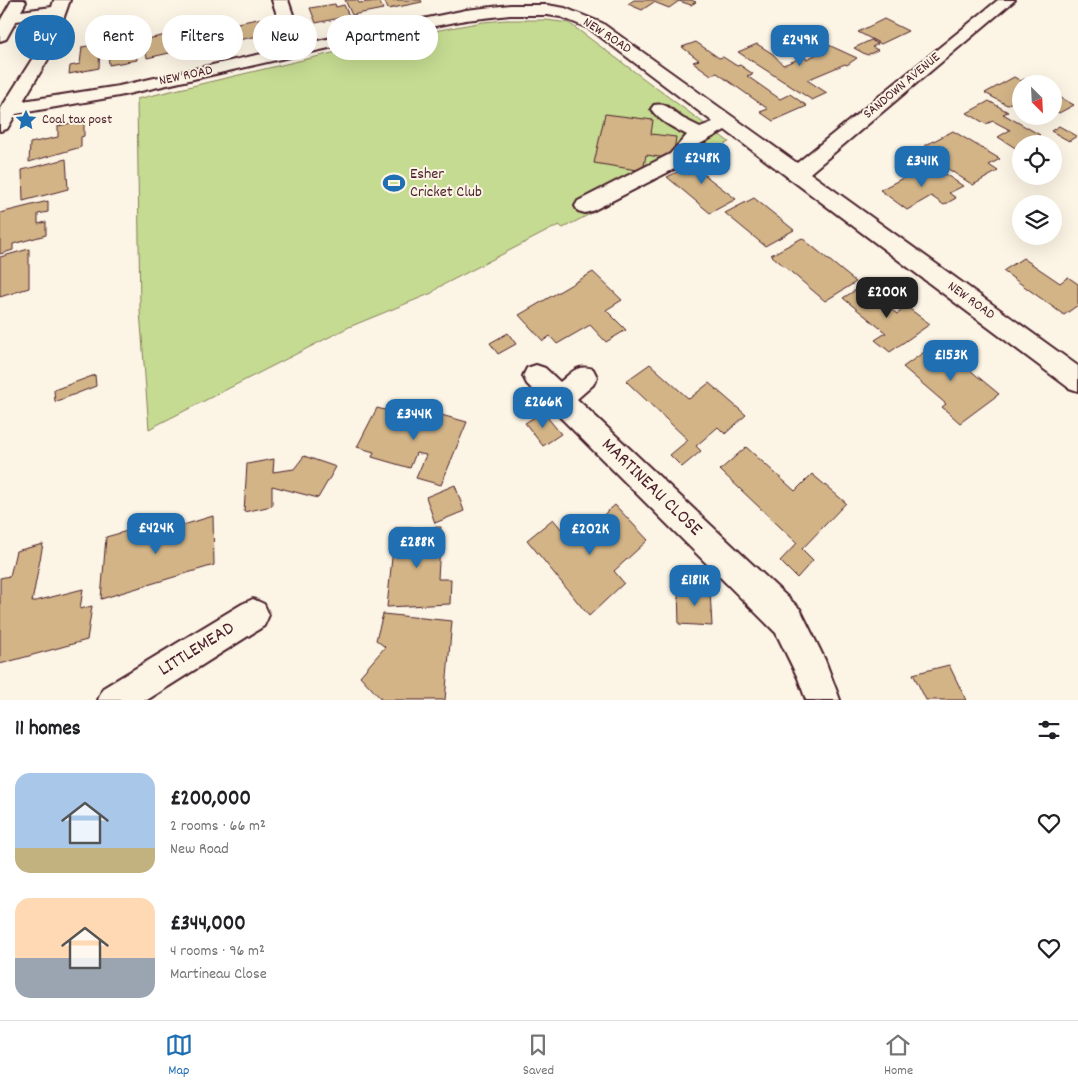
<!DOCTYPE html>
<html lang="en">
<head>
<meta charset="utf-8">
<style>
	body { margin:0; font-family:Dekko,sans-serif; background:#f2f2f2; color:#202124; height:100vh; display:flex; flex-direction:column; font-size:19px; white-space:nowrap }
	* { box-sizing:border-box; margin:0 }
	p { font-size:16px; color:#757577 }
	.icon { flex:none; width:28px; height:28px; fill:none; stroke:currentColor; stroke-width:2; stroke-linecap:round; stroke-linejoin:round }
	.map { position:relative; height:700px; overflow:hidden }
	.side { display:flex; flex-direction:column; background:#fff; flex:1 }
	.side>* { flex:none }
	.guide { position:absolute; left:15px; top:15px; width:500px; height:45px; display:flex; gap:10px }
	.needle { width:32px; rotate:156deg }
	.fabs { position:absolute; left:1012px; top:75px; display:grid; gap:10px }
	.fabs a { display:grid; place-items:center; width:50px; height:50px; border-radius:50%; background:#fff; box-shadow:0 5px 20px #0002; font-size:25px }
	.price { position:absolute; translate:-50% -42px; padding:0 11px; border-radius:10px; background:#1f6fb2; color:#fff; font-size:16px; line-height:32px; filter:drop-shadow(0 1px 2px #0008) }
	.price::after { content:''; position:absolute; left:50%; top:30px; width:15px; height:11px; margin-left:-8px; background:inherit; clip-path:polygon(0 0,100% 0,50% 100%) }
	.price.current { background:#222; color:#fff }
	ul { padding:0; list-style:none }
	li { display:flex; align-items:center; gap:15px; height:125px; padding:0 15px }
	li span { display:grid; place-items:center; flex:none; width:140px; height:100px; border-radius:15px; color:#555 }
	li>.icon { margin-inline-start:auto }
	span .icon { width:60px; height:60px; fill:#fffc; stroke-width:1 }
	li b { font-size:21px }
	h2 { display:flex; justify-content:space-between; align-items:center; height:60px; padding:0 15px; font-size:21px }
	.chip { padding:0 18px; border-radius:22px; background:#fff; box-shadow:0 5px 20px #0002; font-size:18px; line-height:45px }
	.chip.current { background:#1f6fb2; color:#fff }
	.dock { display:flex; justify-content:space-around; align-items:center; height:70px; border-top:1px solid #e0e0e0; background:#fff; font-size:14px; color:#757577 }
	.dock a { display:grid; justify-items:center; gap:2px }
	.dock .current { color:#1f6fb2 }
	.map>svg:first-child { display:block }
	.green { fill:#c5db91; stroke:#887d5e }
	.building { fill:#d2b487; stroke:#4a1f2b }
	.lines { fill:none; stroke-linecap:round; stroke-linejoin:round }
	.minor-casing { stroke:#4a1f2b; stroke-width:4 }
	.minor { fill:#fcf5e5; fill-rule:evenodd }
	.labels { text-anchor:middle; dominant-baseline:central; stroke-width:4; stroke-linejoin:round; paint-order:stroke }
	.far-street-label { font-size:14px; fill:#4a1f2b; stroke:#fcf5e5 }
	.far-poi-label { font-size:14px; fill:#4a1f2b; stroke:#fcf5e5; text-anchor:start }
	.poi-label { font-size:16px; fill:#4a1f2b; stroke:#fcf5e5; text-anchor:start }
	.near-street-label { font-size:19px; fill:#4a1f2b; stroke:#fcf5e5 }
</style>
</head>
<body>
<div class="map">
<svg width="1078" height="700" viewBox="0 0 1078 700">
	<rect width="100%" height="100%" fill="#fcf5e5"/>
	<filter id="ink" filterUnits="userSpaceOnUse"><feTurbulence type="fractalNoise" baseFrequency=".02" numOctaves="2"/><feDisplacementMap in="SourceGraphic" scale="10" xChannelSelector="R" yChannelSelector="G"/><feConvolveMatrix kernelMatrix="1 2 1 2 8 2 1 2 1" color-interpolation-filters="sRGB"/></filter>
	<g filter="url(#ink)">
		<path class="green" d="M 506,20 L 546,20 L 569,23 L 729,142 L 563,228 L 559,225 L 439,287 L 432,293 L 349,327 L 149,429 L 140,311 L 137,99 L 396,38 L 483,22 Z"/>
		<g class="building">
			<path d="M 345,0 L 357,0 L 359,3 L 379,1 L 383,9 L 352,15 Z"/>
			<path d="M 384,0 L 421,0 L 422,2 L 388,9 Z"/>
			<path d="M 634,0 L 691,0 L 696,2 L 691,5 L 679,1 L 669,8 L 654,2 L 642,10 L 628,4 Z"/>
			<path d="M 335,4 L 336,7 L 344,5 L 349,16 L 316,23 L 310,8 Z"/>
			<path d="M 268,17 L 271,26 L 266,27 L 269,34 L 238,40 L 237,37 L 225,39 L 222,26 Z"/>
			<path d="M 884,19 L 908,31 L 881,44 L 858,32 Z"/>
			<path d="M 219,22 L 224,45 L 179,54 L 177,42 L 195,38 L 193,27 Z"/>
			<path d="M 171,34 L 174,52 L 147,58 L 146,51 L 141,52 L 141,44 L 148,43 L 147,39 Z"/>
			<path d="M 871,40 L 878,44 L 872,47 L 878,50 L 867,55 L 854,48 Z"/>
			<path d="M 696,42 L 719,58 L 723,57 L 737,66 L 740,65 L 753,74 L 747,76 L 780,99 L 790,94 L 807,106 L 773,121 L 760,112 L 768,109 L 717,73 L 711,75 L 693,62 L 699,60 L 682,47 Z"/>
			<path d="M 822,42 L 857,58 L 847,65 L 845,64 L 807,80 L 827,93 L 812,100 L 738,52 L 757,44 L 773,54 L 783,65 L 804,57 L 807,59 L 819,53 L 810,49 Z"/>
			<path d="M 112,43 L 113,49 L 104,51 L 103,45 Z"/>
			<path d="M 100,44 L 99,68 L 69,74 L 70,66 L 80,64 L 82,47 Z"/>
			<path d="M 136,45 L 137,60 L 109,65 L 108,51 Z"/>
			<path d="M 1014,77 L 1021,81 L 1024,79 L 1033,84 L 1021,84 L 1021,102 L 1017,105 L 1012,102 L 1007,105 L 985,93 Z"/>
			<path d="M 1054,94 L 1074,105 L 1059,113 L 1054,110 Z"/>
			<path d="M 989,101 L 1008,112 L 1003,114 L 1040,135 L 1025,144 L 1021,144 L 1021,146 L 1017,149 L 998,137 L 1010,130 L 993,121 L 986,124 L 967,113 Z"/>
			<path d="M 605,114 L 653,120 L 651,134 L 676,137 L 673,159 L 646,155 L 643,171 L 594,163 Z"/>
			<path d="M 84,120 L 84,136 L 81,137 L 81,147 L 29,162 L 30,143 L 58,137 L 58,126 Z"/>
			<path d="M 1059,126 L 1077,136 L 1069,141 L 1051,131 Z"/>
			<path d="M 953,131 L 1000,159 L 989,165 L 998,171 L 973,185 L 923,153 L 929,149 L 924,146 Z"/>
			<path d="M 710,156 L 722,165 L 711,171 L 708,169 L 702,173 L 736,199 L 710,213 L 667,177 Z"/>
			<path d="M 66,159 L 68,189 L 23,201 L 22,170 Z"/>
			<path d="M 930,164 L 963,186 L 949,193 L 956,198 L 944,205 L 931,196 L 907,210 L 880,190 Z"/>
			<path d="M 754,198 L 794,230 L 765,246 L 725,213 Z"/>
			<path d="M 48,201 L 48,212 L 38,214 L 38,224 L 46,222 L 46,235 L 13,244 L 13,250 L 0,254 L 0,213 Z"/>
			<path d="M 802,238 L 856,282 L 825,301 L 771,255 Z"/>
			<path d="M 29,249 L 29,288 L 0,297 L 0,257 Z"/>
			<path d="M 1023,258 L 1060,283 L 1068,277 L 1078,284 L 1078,305 L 1064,315 L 1003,271 Z"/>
			<path d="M 593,272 L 622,300 L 606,310 L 626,330 L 606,342 L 590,325 L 557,344 L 550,336 L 543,341 L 519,315 Z"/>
			<path d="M 862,286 L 897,314 L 907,307 L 930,324 L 890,352 L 875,340 L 886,333 L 843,298 Z"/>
			<path d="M 508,333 L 516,344 L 498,354 L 490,343 Z"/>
			<path d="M 937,343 L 999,394 L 960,423 L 942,407 L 946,404 L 903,367 Z"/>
			<path d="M 650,364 L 689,399 L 709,383 L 746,415 L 725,434 L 718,427 L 696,446 L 701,451 L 682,467 L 670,455 L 688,440 L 626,381 Z"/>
			<path d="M 95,375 L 96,386 L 55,402 L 54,390 Z"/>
			<path d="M 377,408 L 415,418 L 419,409 L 467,422 L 441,485 L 416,478 L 426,455 L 416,453 L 410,468 L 372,457 L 374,452 L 357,447 Z"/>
			<path d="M 543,412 L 561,434 L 543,446 L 525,423 Z"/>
			<path d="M 746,447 L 795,491 L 812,474 L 846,503 L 802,549 L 813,560 L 797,578 L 780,561 L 797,543 L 720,470 Z"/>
			<path d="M 304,456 L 336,467 L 318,498 L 272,486 L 272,506 L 244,512 L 247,464 L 274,459 L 273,472 L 294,469 Z"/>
			<path d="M 455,485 L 464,511 L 435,523 L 426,497 Z"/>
			<path d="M 615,505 L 648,540 L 614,571 L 624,583 L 589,616 L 527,540 L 553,519 L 572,542 Z"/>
			<path d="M 213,516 L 214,565 L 101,599 L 106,537 L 170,519 L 170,529 Z"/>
			<path d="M 441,527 L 438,579 L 451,579 L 450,604 L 387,607 L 395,528 Z"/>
			<path d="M 43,544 L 32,602 L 83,589 L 80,609 L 92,606 L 87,640 L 0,664 L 0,578 L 10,576 L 16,551 Z"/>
			<path d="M 678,588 L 710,591 L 712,626 L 679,624 Z"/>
			<path d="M 383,614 L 452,621 L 445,700 L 382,700 L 360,676 L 385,647 L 376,640 Z"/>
			<path d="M 949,665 L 966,700 L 926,700 L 913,674 Z"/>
		</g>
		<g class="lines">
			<g class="minor-casing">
				<g id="minor">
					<path d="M 12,0 L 24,0 L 26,2 L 21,11 L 52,7 L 54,0 L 70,0 L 50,56 L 23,101 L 119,86 L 288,48 L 272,0 L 288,0 L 303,44 L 466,10 L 510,5 L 547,5 L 565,8 L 602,23 L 797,163 L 998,0 L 1015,0 L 810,173 L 1078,366 L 1078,391 L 1069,388 L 725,130 L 700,144 L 684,164 L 592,211 L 585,213 L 578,211 L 575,206 L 578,201 L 670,154 L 687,135 C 674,128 659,121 651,109 L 654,105 C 667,102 672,111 682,118 C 688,121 694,124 700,127 L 713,122 L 590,29 L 561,17 L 547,15 L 510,15 L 466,20 L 373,38 L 119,96 L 16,114 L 7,129 L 0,131 L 0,110 L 34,56 L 48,17 L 16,21 L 6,39 L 0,41 L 0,21 Z"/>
					<path d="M 536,365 L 545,368 L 560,382 C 572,372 577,364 593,369 L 597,377 L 593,385 L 577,399 L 800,609 L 825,660 L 840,700 L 806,700 L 798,678 L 776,633 L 527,384 L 523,376 L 527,368 Z"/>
					<path d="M 253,599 L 264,604 L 269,615 L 264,626 L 147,700 L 98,700 L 103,688 L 242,604 Z"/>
				</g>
			</g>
			<use href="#minor" class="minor"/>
		</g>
	</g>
	<defs>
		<g id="sight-bare" transform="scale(1.725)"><path d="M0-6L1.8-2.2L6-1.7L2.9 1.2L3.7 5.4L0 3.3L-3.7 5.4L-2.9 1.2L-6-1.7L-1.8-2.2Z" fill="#1f6fb2" stroke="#fcf5e5" stroke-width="2.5" paint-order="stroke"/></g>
		<g id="stadium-bare" transform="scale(1.725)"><path d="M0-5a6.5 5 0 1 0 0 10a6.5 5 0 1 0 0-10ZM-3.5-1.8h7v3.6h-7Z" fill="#1f6fb2" stroke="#fcf5e5" stroke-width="2.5" paint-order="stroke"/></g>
	</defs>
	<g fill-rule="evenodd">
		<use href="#sight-bare" x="26" y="120"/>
		<use href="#stadium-bare" x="394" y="183"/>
	</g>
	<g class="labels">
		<g class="far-street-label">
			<text transform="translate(607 36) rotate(33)">NEW ROAD</text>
			<text transform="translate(186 76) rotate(-12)">NEW ROAD</text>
			<text transform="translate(902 86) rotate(-40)">SANDOWN AVENUE</text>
			<text transform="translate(971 301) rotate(36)">NEW ROAD</text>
		</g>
		<g class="far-poi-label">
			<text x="42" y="120">Coal tax post</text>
		</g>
		<g class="poi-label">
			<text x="410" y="174">Esher<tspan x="410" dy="18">Cricket Club</tspan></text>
		</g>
		<g class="near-street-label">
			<text transform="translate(651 488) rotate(44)">MARTINEAU CLOSE</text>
			<text transform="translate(197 650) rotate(-32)">LITTLEMEAD</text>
		</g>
	</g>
</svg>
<div class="fabs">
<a><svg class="needle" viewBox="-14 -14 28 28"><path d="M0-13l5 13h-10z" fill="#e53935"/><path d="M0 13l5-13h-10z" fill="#757577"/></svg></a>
<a><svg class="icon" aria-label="locate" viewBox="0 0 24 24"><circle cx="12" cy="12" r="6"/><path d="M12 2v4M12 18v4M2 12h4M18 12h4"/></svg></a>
<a><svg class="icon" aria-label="layers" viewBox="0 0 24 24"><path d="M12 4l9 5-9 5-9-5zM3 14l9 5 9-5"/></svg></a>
</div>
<b class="price" style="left:800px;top:67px">£249K</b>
<b class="price" style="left:702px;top:185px">£248K</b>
<b class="price" style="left:922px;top:188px">£341K</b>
<b class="price current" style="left:887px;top:319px">£200K</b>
<b class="price" style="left:951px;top:382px">£153K</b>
<b class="price" style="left:543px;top:429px">£266K</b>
<b class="price" style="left:414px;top:441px">£344K</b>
<b class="price" style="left:156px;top:555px">£424K</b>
<b class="price" style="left:590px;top:556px">£202K</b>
<b class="price" style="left:417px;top:569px">£288K</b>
<b class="price" style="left:695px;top:607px">£181K</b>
<div class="guide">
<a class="chip current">Buy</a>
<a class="chip">Rent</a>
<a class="chip">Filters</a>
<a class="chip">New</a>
<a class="chip">Apartment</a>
</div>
</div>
<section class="side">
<h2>11 homes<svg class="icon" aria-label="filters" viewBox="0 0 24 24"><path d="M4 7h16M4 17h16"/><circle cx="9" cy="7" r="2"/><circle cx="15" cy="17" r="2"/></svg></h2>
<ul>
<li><span style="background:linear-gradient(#a9c7e8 75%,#c2b280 0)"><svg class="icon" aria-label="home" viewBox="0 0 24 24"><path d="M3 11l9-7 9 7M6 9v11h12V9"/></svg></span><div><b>£200,000</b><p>2 rooms · 66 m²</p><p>New Road</p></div><svg class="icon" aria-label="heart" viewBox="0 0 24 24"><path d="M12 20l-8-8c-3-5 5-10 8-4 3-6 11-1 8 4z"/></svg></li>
<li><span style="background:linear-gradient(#ffd9b3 60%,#9aa5b1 0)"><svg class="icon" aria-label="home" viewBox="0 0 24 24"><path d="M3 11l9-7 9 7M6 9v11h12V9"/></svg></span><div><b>£344,000</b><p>4 rooms · 96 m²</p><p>Martineau Close</p></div><svg class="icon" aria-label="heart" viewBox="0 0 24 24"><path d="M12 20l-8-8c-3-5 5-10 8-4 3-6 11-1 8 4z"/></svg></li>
</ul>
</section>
<nav class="dock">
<a class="current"><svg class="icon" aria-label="map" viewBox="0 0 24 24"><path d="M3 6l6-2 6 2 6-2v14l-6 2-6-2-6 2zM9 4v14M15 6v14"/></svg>Map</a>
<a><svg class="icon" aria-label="saved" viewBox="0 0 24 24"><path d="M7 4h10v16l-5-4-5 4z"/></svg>Saved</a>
<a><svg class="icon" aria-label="home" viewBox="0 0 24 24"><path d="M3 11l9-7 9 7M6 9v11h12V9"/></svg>Home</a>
</nav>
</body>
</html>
